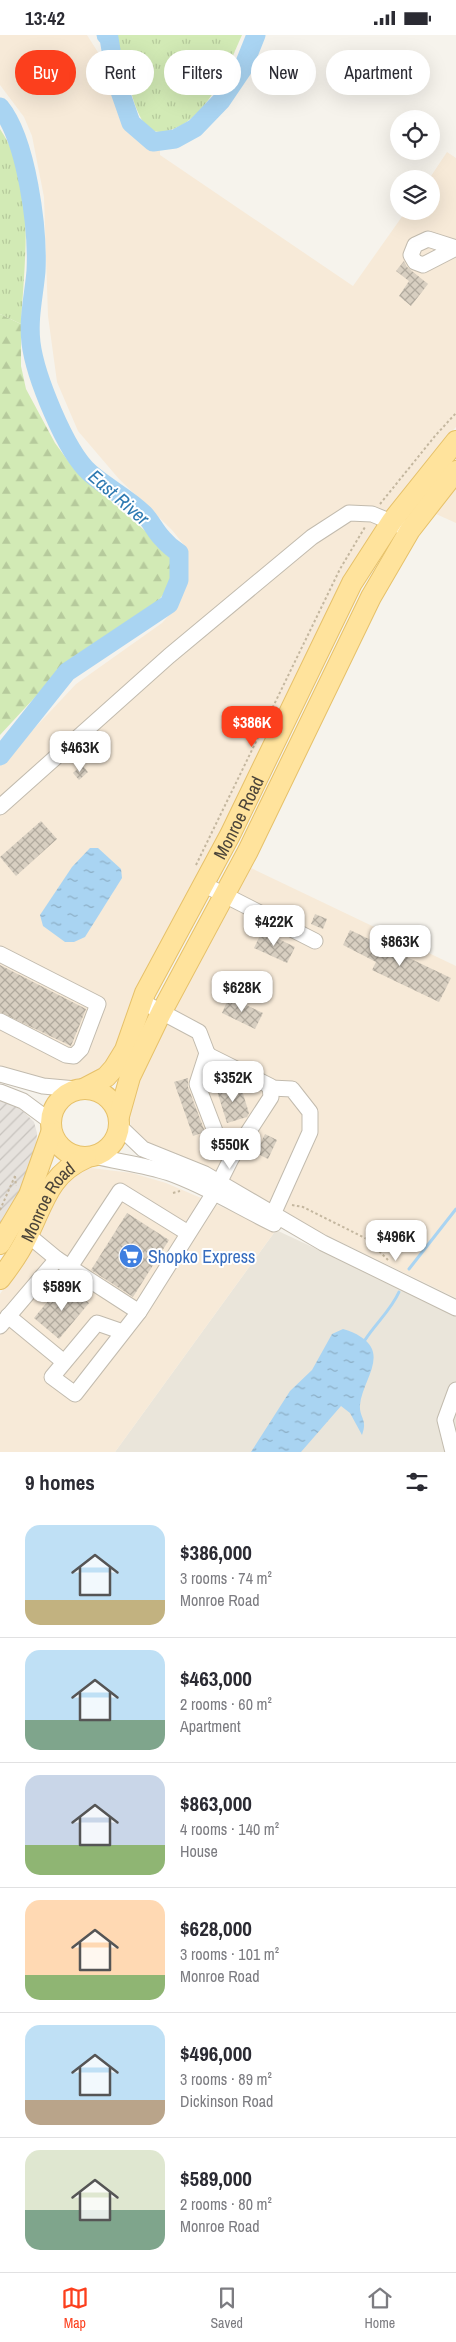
<!DOCTYPE html>
<html lang="en">
<head>
<meta charset="utf-8">
<style>
	body { margin:0; font-family:"Archivo Narrow",sans-serif; background:#f2f2f3; color:#2b2b33; height:100vh; display:flex; flex-direction:column; font-size:19px; white-space:nowrap }
	* { box-sizing:border-box; margin:0 }
	p { font-size:16px; color:#7c7c81 }
	.icon { flex:none; width:28px; height:28px; fill:none; stroke:currentColor; stroke-width:2; stroke-linecap:round; stroke-linejoin:round }
	.map { position:relative; height:1417px; overflow:hidden }
	.panel { display:flex; flex-direction:column; background:#fff; flex:1 }
	.panel>* { flex:none }
	.banner { position:absolute; left:15px; top:15px; width:426px; height:45px; display:flex; gap:10px }
	.fabs { position:absolute; left:390px; top:75px; display:grid; gap:10px }
	.fabs a { display:grid; place-items:center; width:50px; height:50px; border-radius:50%; background:#fff; box-shadow:0 5px 20px #0002; font-size:25px }
	.price { position:absolute; translate:-50% -42px; padding:0 11px; border-radius:10px; background:#fff; color:#222; font-size:16px; line-height:32px; filter:drop-shadow(0 1px 2px #0008) }
	.price::after { content:''; position:absolute; left:50%; top:30px; width:15px; height:11px; margin-left:-8px; background:inherit; clip-path:polygon(0 0,100% 0,50% 100%) }
	.price.on { background:#fc3f1d; color:#fff }
	ul { padding:0; list-style:none }
	li { display:flex; align-items:center; gap:15px; height:125px; padding:0 25px }
	li+li { border-top:1px solid #e1e1e2 }
	li span { display:grid; place-items:center; flex:none; width:140px; height:100px; border-radius:15px; color:#555 }
	li>.icon { margin-inline-start:auto }
	span .icon { width:60px; height:60px; fill:#fffc; stroke-width:1 }
	li b { font-size:21px }
	h2 { display:flex; justify-content:space-between; align-items:center; height:60px; padding:0 25px; font-size:21px }
	.chip { padding:0 18px; border-radius:22px; background:#fff; box-shadow:0 5px 20px #0002; font-size:18px; line-height:45px }
	.chip.on { background:#fc3f1d; color:#fff }
	.status { display:flex; justify-content:space-between; align-items:center; height:35px; padding:0 25px; background:#fff; direction:ltr }
	.status svg { height:14px; fill:currentColor }
	.menu { display:flex; justify-content:space-around; align-items:center; height:70px; border-top:1px solid #e1e1e2; background:#fff; font-size:14px; color:#7c7c81 }
	.menu a { display:grid; justify-items:center; gap:2px }
	.menu .on { color:#fc3f1d }
	.map>svg:first-child { display:block }
	.residential { fill:#eae5da }
	.commercial { fill:#f7ead8 }
	.industrial { fill:url(#industrial-furrows) }
	.forest { fill:url(#forest-firs) }
	.park { fill:url(#park-tufts) }
	.water { fill:url(#water-ripples) }
	.lines { fill:none; stroke-linecap:round; stroke-linejoin:round }
	.stream { stroke:#a9d4f2; stroke-width:3 }
	.river { stroke:#a9d4f2; stroke-width:19 }
	.building { fill:url(#building-cross-hatch) }
	.minor-casing { stroke:#c2bbae; stroke-width:17 }
	.major-casing { stroke:#e6c16a; stroke-width:22 }
	.path { stroke:#c4b79f; stroke-width:2; stroke-dasharray:2.5 2.5; stroke-linecap:butt }
	.minor { stroke:#fff; stroke-width:15 }
	.major { stroke:#ffe39c; stroke-width:20 }
	.labels { text-anchor:middle; dominant-baseline:central; stroke-width:4; stroke-linejoin:round; paint-order:stroke }
	.street-label { font-size:18px; fill:#4b4439; stroke:#fff }
	.shop-label { font-size:18px; fill:#366cbe; stroke:#fff; text-anchor:start }
	.water-label { font-size:19px; font-style:italic; fill:#2e7ab2; stroke:#fff }
</style>
</head>
<body>
<div class="status"><b>13:42</b><svg viewBox="0 0 49 12"><path d="M0 12V9h3v3zM5 12V6h3v6zM10 12V3h3v9zM15 12V0h3v12zM26 1h20v11H26zM47 4h2v5h-2z"/></svg></div>
<div class="map">
<svg width="456" height="1417" viewBox="0 0 456 1417">
	<defs>
		<pattern id="industrial-furrows" width="10" height="10" patternUnits="userSpaceOnUse" patternTransform="scale(1.25)"><rect width="10" height="10" fill="#e6e2dd"/><path d="M-1 1l2-2M0 10L10 0M9 11l2-2" fill="none" stroke="#c7c3be"/></pattern>
		<pattern id="forest-firs" width="22" height="20" patternUnits="userSpaceOnUse" patternTransform="scale(1.25)"><rect width="22" height="20" fill="#d2eab5"/><path d="M5 1l3.5 6h-7zM16 11l3.5 6h-7z" fill="#b6ca9c"/></pattern>
		<pattern id="park-tufts" width="24" height="20" patternUnits="userSpaceOnUse" patternTransform="scale(1.25)"><rect width="24" height="20" fill="#d2eab5"/><path d="M3 7l-1-3M5 7V3M7 7l1-3M15 17l-1-3M17 17v-4M19 17l1-3" fill="none" stroke="#b6ca9c"/></pattern>
		<pattern id="water-ripples" width="26" height="14" patternUnits="userSpaceOnUse" patternTransform="scale(1.25)"><rect width="26" height="14" fill="#a9d4f2"/><path d="M2 4q2-2 4 0t4 0M15 11q2-2 4 0t4 0" fill="none" stroke="#8caec5"/></pattern>
		<pattern id="building-cross-hatch" width="8" height="8" patternUnits="userSpaceOnUse" patternTransform="scale(1.25)"><rect width="8" height="8" fill="#d8cfc1"/><path d="M0 0l8 8M0 8l8-8" fill="none" stroke="#b1aa9e"/></pattern>
	</defs>
	<rect width="100%" height="100%" fill="#f6f3ec"/>
	<path class="residential" d="M 276,1195 L 456,1279 L 456,1417 L 115,1417 Z"/>
	<g class="commercial">
		<path d="M 0,0 L 87,0 L 101,22 L 119,80 L 124,89 L 131,96 L 148,108 L 160,113 L 160,120 L 353,251 L 406,176 L 431,176 L 431,144 L 429,144 L 447,117 L 456,123 L 456,392 L 435,415 L 389,473 L 109,1027 L 86,1044 L 76,1046 L 46,1045 L 0,1033 L 0,725 L 15,714 L 76,649 L 162,588 L 172,577 L 182,557 L 186,520 L 184,510 L 172,495 L 119,444 L 78,396 L 57,347 L 48,281 L 44,162 L 32,101 L 24,82 L 0,50 Z"/>
		<path d="M 456,452 L 456,488 L 436,479 Z"/>
		<path d="M 249,832 L 456,931 L 456,1263 L 316,1195 L 280,1173 L 146,1107 L 131,1091 L 129,1078 L 133,1057 L 177,964 L 188,950 Z"/>
		<path d="M 91,1133 L 132,1138 L 166,1148 L 276,1195 L 115,1417 L 0,1417 L 0,1259 L 14,1239 L 60,1149 L 83,1135 Z"/>
	</g>
	<path class="industrial" d="M 0,1064 L 14,1069 L 24,1077 L 34,1087 L 37,1098 L 36,1112 L 21,1157 L 0,1194 Z"/>
	<path class="forest" d="M 0,279 L 21,289 L 21,331 L 26,354 L 55,408 L 74,434 L 166,514 C 178,537 172,552 155,569 L 62,633 L 0,700 Z"/>
	<g class="park">
		<path d="M 114,0 L 242,0 C 227,34 206,87 167,96 C 160,98 150,97 146,91 C 127,65 129,28 114,0 Z"/>
		<path d="M 0,94 C 37,148 24,227 21,289 L 0,279 Z"/>
	</g>
	<g class="water">
		<path d="M 90,813 L 98,813 L 121,834 L 122,843 L 85,902 L 74,907 L 65,907 L 43,891 L 40,880 L 72,832 Z"/>
		<path d="M 343,1294 C 350,1296 355,1298 361,1302 C 389,1320 362,1346 360,1370 C 359,1383 368,1384 362,1400 L 350,1378 L 341,1371 L 301,1417 L 251,1417 L 290,1356 L 312,1335 L 332,1299 Z"/>
	</g>
	<g class="lines">
		<g class="stream">
			<path d="M 409,1234 L 456,1174"/>
			<path d="M 365,1305 C 376,1288 391,1275 399,1257"/>
		</g>
		<g class="river">
			<path d="M 106,0 L 109,3 L 116,45 L 131,88 L 153,107 L 175,104 L 195,93 L 221,66 L 242,35 L 256,0"/>
			<path d="M 0,72 C 27,105 38,194 36,236 C 34,260 28,283 31,308 C 35,340 65,416 90,438 C 107,453 128,463 144,479 C 151,486 155,496 162,503 C 167,509 173,514 179,518 L 179,545 L 169,569 L 67,637 L 0,721"/>
		</g>
	</g>
	<g class="building">
		<path d="M 404,226 L 407,232 L 428,249 L 411,271 L 399,261 L 409,246 L 396,236 Z"/>
		<path d="M 82,730 L 88,737 L 79,745 L 73,738 Z"/>
		<path d="M 41,786 L 57,804 L 16,841 L 0,822 Z"/>
		<path d="M 315,879 L 327,884 L 323,894 L 311,889 Z"/>
		<path d="M 350,895 L 451,943 L 439,967 L 372,935 L 376,927 L 343,910 Z"/>
		<path d="M 262,896 L 295,912 L 287,928 L 254,913 Z"/>
		<path d="M 0,930 L 86,974 L 71,1011 L 0,977 Z"/>
		<path d="M 229,962 L 263,978 L 255,994 L 222,978 Z"/>
		<path d="M 188,1043 L 188,1052 L 205,1097 L 193,1101 L 174,1047 Z"/>
		<path d="M 240,1049 L 249,1078 L 247,1082 L 227,1088 L 217,1056 Z"/>
		<path d="M 265,1099 L 277,1105 L 268,1124 L 256,1118 Z"/>
		<path d="M 127,1178 L 169,1205 L 133,1262 L 91,1235 Z"/>
		<path d="M 66,1250 L 89,1268 L 59,1304 L 34,1283 L 48,1266 L 51,1268 Z"/>
	</g>
	<g class="lines">
		<g class="minor-casing">
			<g id="minor">
				<path d="M 456,213 L 428,204 L 415,210 L 411,220 L 415,227 L 423,230 L 456,213"/>
				<path d="M 0,772 L 169,621 L 312,502 L 349,478 L 372,479 L 401,491"/>
				<path d="M 203,849 L 315,906"/>
				<path d="M 0,919 L 98,969 L 81,1014 L 74,1021 L 66,1020 L 0,986"/>
				<path d="M 207,1018 L 197,1049 L 223,1117 L 232,1122"/>
				<path d="M 0,1039 L 43,1051 L 76,1054"/>
				<path d="M 0,1057 L 23,1066 L 50,1086"/>
				<path d="M 119,1091 L 143,1114 L 205,1139 L 323,1208 L 456,1273"/>
				<path d="M 94,1121 C 119,1127 145,1130 169,1138 C 206,1151 239,1172 274,1189"/>
				<path d="M 270,1186 L 310,1097 L 310,1077 L 292,1054 L 271,1053"/>
				<path d="M 28,1200 L 57,1224 L 139,1277 L 214,1158 L 232,1122 L 271,1062 L 270,1051 L 210,1021 L 207,1018 L 199,997 L 141,966"/>
				<path d="M 70,1232 L 120,1156 L 188,1198"/>
				<path d="M 8,1281 L 64,1327"/>
				<path d="M 0,1291 L 57,1224"/>
				<path d="M 123,1297 L 97,1288 L 52,1342 L 75,1359 L 139,1277"/>
				<path d="M 453,1417 L 445,1385 L 456,1355"/>
			</g>
		</g>
		<g class="major-casing">
			<g id="major">
				<path id="s1" d="M 85,1053 L 106,1042 L 114,1033 L 125,1015 L 145,958 L 230,800 L 352,548 L 392,486 L 456,406"/>
				<circle cx="85" cy="1088" r="34"/>
				<path d="M 119,1081 L 130,1042 L 161,978 L 248,816 L 371,562 L 410,495 L 456,436"/>
				<path d="M 0,1209 L 29,1160 L 51,1098"/>
				<path id="s2" d="M 0,1244 C 10,1231 20,1217 27,1202 C 44,1168 49,1139 86,1123"/>
			</g>
		</g>
		<g class="path">
			<path d="M 380,469 L 435,401 L 456,378"/>
			<path d="M 196,830 L 340,534 L 365,492"/>
			<path d="M 15,1141 L 16,1151"/>
			<path d="M 173,1158 L 180,1156"/>
			<path d="M 292,1170 L 303,1172 L 367,1204 L 388,1225"/>
			<path d="M 0,1175 L 15,1141"/>
		</g>
		<use href="#minor" class="minor"/>
		<use href="#major" class="major"/>
	</g>
	<defs>
		<g id="supermarket-disc" transform="scale(1.25)"><circle r="9.5" fill="#3f7fe0" stroke="#fff"/><path d="M-6-5.5h2.5l.6 2H6L4.5 2H-2.5L-4.4-4H-6ZM-1.5 3.2a1.3 1.3 0 1 0 .1 0ZM3 3.2a1.3 1.3 0 1 0 .1 0Z" fill="#fff"/></g>
	</defs>
	<g fill-rule="evenodd">
		<use href="#supermarket-disc" x="131" y="1221"/>
	</g>
	<g class="labels">
		<g class="street-label">
			<text stroke="none"><textPath href="#s1" startOffset="316">Monroe Road</textPath></text>
			<text stroke="none"><textPath href="#s2" startOffset="91">Monroe Road</textPath></text>
		</g>
		<g class="shop-label">
			<text x="148" y="1221">Shopko Express</text>
		</g>
		<g class="water-label">
			<text transform="translate(119 462) rotate(41)">East River</text>
		</g>
	</g>
</svg>
<div class="fabs">
<a><svg class="icon" aria-label="locate" viewBox="0 0 24 24"><circle cx="12" cy="12" r="6"/><path d="M12 2v4M12 18v4M2 12h4M18 12h4"/></svg></a>
<a><svg class="icon" aria-label="layers" viewBox="0 0 24 24"><path d="M12 4l9 5-9 5-9-5zM3 14l9 5 9-5"/></svg></a>
</div>
<b class="price on" style="left:252px;top:713px">$386K</b>
<b class="price" style="left:80px;top:738px">$463K</b>
<b class="price" style="left:274px;top:912px">$422K</b>
<b class="price" style="left:400px;top:932px">$863K</b>
<b class="price" style="left:242px;top:978px">$628K</b>
<b class="price" style="left:233px;top:1068px">$352K</b>
<b class="price" style="left:230px;top:1135px">$550K</b>
<b class="price" style="left:396px;top:1227px">$496K</b>
<b class="price" style="left:62px;top:1277px">$589K</b>
<div class="banner">
<a class="chip on">Buy</a>
<a class="chip">Rent</a>
<a class="chip">Filters</a>
<a class="chip">New</a>
<a class="chip">Apartment</a>
</div>
</div>
<section class="panel">
<h2>9 homes<svg class="icon" aria-label="filters" viewBox="0 0 24 24"><path d="M4 7h16M4 17h16"/><circle cx="9" cy="7" r="2"/><circle cx="15" cy="17" r="2"/></svg></h2>
<ul>
<li><span style="background:linear-gradient(#bfe0f5 75%,#c2b280 0)"><svg class="icon" aria-label="home" viewBox="0 0 24 24"><path d="M3 11l9-7 9 7M6 9v11h12V9"/></svg></span><div><b>$386,000</b><p>3 rooms · 74 m²</p><p>Monroe Road</p></div></li>
<li><span style="background:linear-gradient(#bfe0f5 70%,#7fa58c 0)"><svg class="icon" aria-label="home" viewBox="0 0 24 24"><path d="M3 11l9-7 9 7M6 9v11h12V9"/></svg></span><div><b>$463,000</b><p>2 rooms · 60 m²</p><p>Apartment</p></div></li>
<li><span style="background:linear-gradient(#c9d6e8 70%,#8fb573 0)"><svg class="icon" aria-label="home" viewBox="0 0 24 24"><path d="M3 11l9-7 9 7M6 9v11h12V9"/></svg></span><div><b>$863,000</b><p>4 rooms · 140 m²</p><p>House</p></div></li>
<li><span style="background:linear-gradient(#ffd9b3 75%,#8fb573 0)"><svg class="icon" aria-label="home" viewBox="0 0 24 24"><path d="M3 11l9-7 9 7M6 9v11h12V9"/></svg></span><div><b>$628,000</b><p>3 rooms · 101 m²</p><p>Monroe Road</p></div></li>
<li><span style="background:linear-gradient(#bfe0f5 75%,#b9a48a 0)"><svg class="icon" aria-label="home" viewBox="0 0 24 24"><path d="M3 11l9-7 9 7M6 9v11h12V9"/></svg></span><div><b>$496,000</b><p>3 rooms · 89 m²</p><p>Dickinson Road</p></div></li>
<li><span style="background:linear-gradient(#dfe7d0 60%,#7fa58c 0)"><svg class="icon" aria-label="home" viewBox="0 0 24 24"><path d="M3 11l9-7 9 7M6 9v11h12V9"/></svg></span><div><b>$589,000</b><p>2 rooms · 80 m²</p><p>Monroe Road</p></div></li>
</ul>
</section>
<nav class="menu">
<a class="on"><svg class="icon" aria-label="map" viewBox="0 0 24 24"><path d="M3 6l6-2 6 2 6-2v14l-6 2-6-2-6 2zM9 4v14M15 6v14"/></svg>Map</a>
<a><svg class="icon" aria-label="saved" viewBox="0 0 24 24"><path d="M7 4h10v16l-5-4-5 4z"/></svg>Saved</a>
<a><svg class="icon" aria-label="home" viewBox="0 0 24 24"><path d="M3 11l9-7 9 7M6 9v11h12V9"/></svg>Home</a>
</nav>
</body>
</html>
